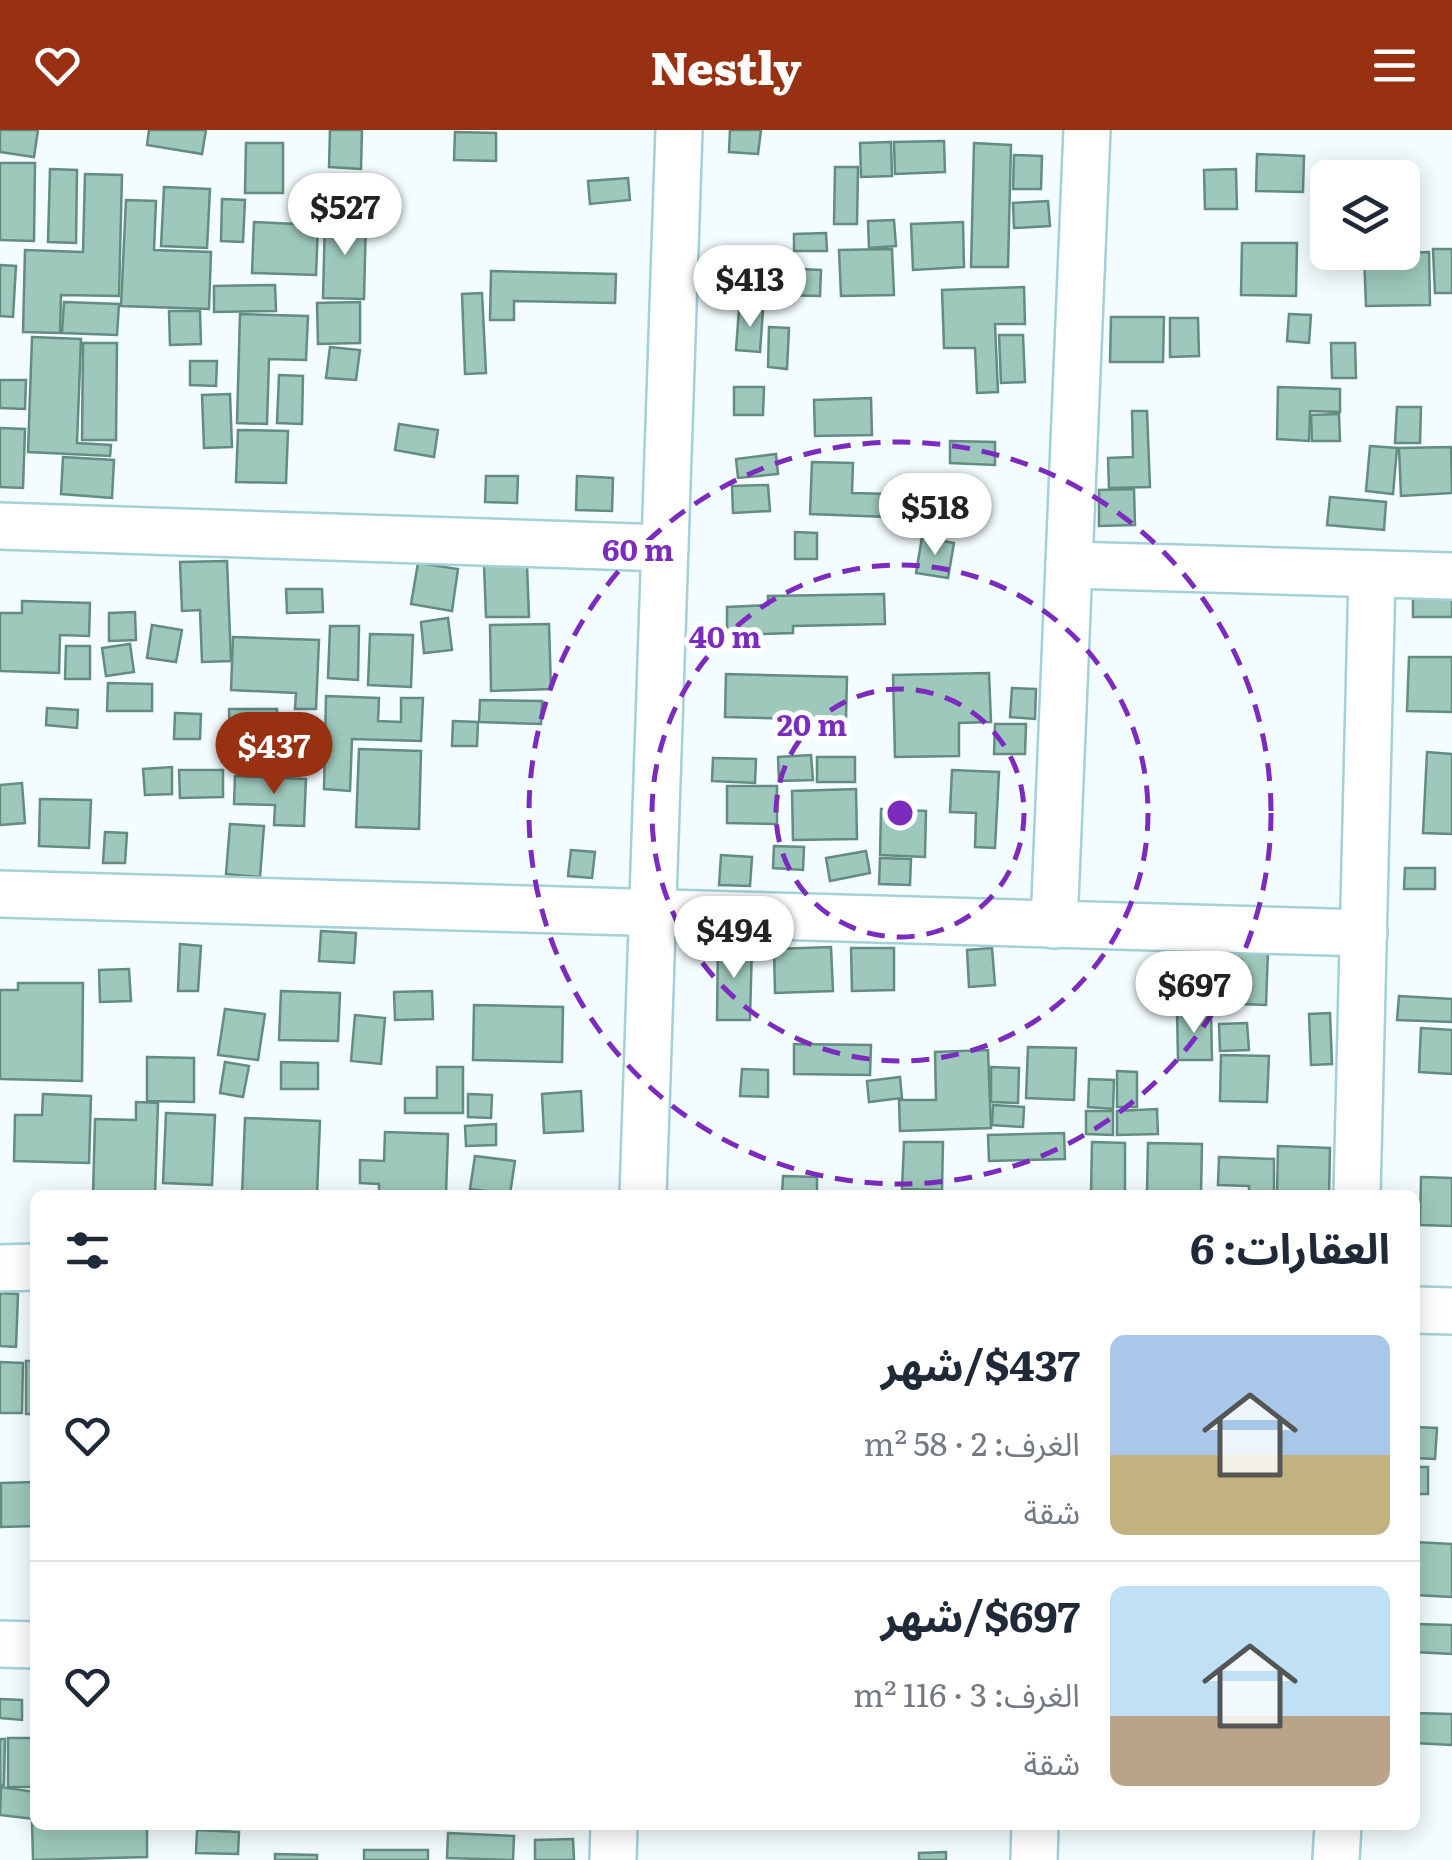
<!DOCTYPE html>
<html lang="ar">
<head>
<meta charset="utf-8">
<style>
	body { margin:0; font-family:Literata,"Noto Sans Arabic",serif; background:#f2f2f3; color:#1f2937; direction:rtl; height:100vh; display:flex; flex-direction:column; font-size:38px; white-space:nowrap }
	* { box-sizing:border-box; margin:0 }
	p { font-size:32px; color:#747a83 }
	.icon { flex:none; width:55px; height:55px; fill:none; stroke:currentColor; stroke-width:2; stroke-linecap:round; stroke-linejoin:round }
	.map { position:relative; flex:1; overflow:hidden; direction:ltr }
	.panel { position:absolute; left:30px; top:1060px; width:1390px; height:640px; display:flex; flex-direction:column; background:#fff; border-radius:15px; box-shadow:0 5px 25px #0003; direction:rtl }
	.panel>* { flex:none }
	.buttons { position:absolute; left:1310px; top:30px; display:grid; gap:20px }
	.buttons a { display:grid; place-items:center; width:110px; height:110px; border-radius:15px; background:#fff; box-shadow:0 5px 25px #0003; font-size:50px }
	.price { position:absolute; translate:-50% -85px; padding:0 22px; border-radius:35px; background:#fff; color:#222; font-size:32px; line-height:65px; filter:drop-shadow(0 2px 5px #0008) }
	.price::after { content:''; position:absolute; left:50%; top:60px; width:30px; height:22px; margin-left:-15px; background:inherit; clip-path:polygon(0 0,100% 0,50% 100%) }
	.price.selected { background:#983012; color:#fff }
	ul { padding:0; list-style:none }
	li { display:flex; align-items:center; gap:30px; height:250px; padding:0 30px }
	li+li { border-top:2px solid #e0e1e3 }
	li span { display:grid; place-items:center; flex:none; width:280px; height:200px; border-radius:15px; color:#555 }
	li>.icon { margin-inline-start:auto }
	span .icon { width:120px; height:120px; fill:#fffc; stroke-width:1 }
	li b { font-size:42px }
	h2 { display:flex; justify-content:space-between; align-items:center; height:120px; padding:0 30px; font-size:42px }
	header { display:flex; justify-content:space-between; align-items:center; height:130px; padding:0 30px; background:#983012; color:#fff; font-size:45px; font-weight:800 }
	.map>svg:first-child { display:block }
	.building { fill:#9ec8bc; stroke:#648c81; stroke-width:2.5 }
	.lines { fill:none; stroke-linecap:round; stroke-linejoin:round }
	.street-casing { stroke:#a4d0d8; stroke-width:50 }
	.street { stroke:#fff; stroke-width:45 }
	.ring { fill:none; stroke:#7b2cbf; stroke-width:5; stroke-dasharray:18 12 }
	.centre { fill:#7b2cbf; stroke:#fff; stroke-width:5 }
	.ring-label { font-size:30px; text-anchor:middle; font-weight:bold; fill:#7b2cbf; stroke:#fff; stroke-width:10; stroke-linejoin:round; paint-order:stroke }
</style>
</head>
<body>
<header><svg class="icon" aria-label="menu" viewBox="0 0 24 24"><path d="M4 6h16M4 12h16M4 18h16"/></svg>Nestly<svg class="icon" aria-label="heart" viewBox="0 0 24 24"><path d="M12 20l-8-8c-3-5 5-10 8-4 3-6 11-1 8 4z"/></svg></header>
<div class="map">
<svg width="1452" height="1730" viewBox="0 0 1452 1730">
	<rect width="100%" height="100%" fill="#f3fcfe"/>
	<g class="building">
		<path d="M 0,0 L 38,0 L 34,27 L 0,22 Z"/>
		<path d="M 149,0 L 206,0 L 202,24 L 147,15 Z"/>
		<path d="M 330,0 L 362,0 L 361,39 L 329,37 Z"/>
		<path d="M 730,0 L 761,0 L 758,24 L 729,22 Z"/>
		<path d="M 455,2 L 496,3 L 496,31 L 454,30 Z"/>
		<path d="M 944,11 L 945,42 L 895,44 L 894,12 Z"/>
		<path d="M 891,12 L 892,46 L 861,47 L 860,13 Z"/>
		<path d="M 246,13 L 283,13 L 283,63 L 245,63 Z"/>
		<path d="M 974,13 L 1011,15 L 1008,137 L 971,137 Z"/>
		<path d="M 1257,24 L 1304,26 L 1303,62 L 1256,61 Z"/>
		<path d="M 1014,25 L 1042,26 L 1041,59 L 1013,59 Z"/>
		<path d="M 0,33 L 35,33 L 34,111 L 0,110 Z"/>
		<path d="M 835,37 L 858,37 L 857,94 L 834,94 Z"/>
		<path d="M 50,39 L 77,40 L 76,113 L 48,112 Z"/>
		<path d="M 1236,39 L 1237,79 L 1205,79 L 1204,40 Z"/>
		<path d="M 85,44 L 122,45 L 119,166 L 61,165 L 60,203 L 23,202 L 25,120 L 83,122 Z"/>
		<path d="M 628,48 L 630,70 L 590,74 L 588,51 Z"/>
		<path d="M 164,57 L 210,59 L 207,118 L 161,116 Z"/>
		<path d="M 222,69 L 245,70 L 243,112 L 221,111 Z"/>
		<path d="M 126,70 L 156,71 L 154,120 L 211,122 L 209,179 L 121,176 Z"/>
		<path d="M 1048,71 L 1050,96 L 1014,98 L 1013,73 Z"/>
		<path d="M 325,87 L 366,87 L 364,169 L 323,168 Z"/>
		<path d="M 894,90 L 896,116 L 869,118 L 868,91 Z"/>
		<path d="M 254,92 L 318,95 L 316,145 L 252,143 Z"/>
		<path d="M 963,92 L 964,137 L 913,140 L 911,94 Z"/>
		<path d="M 826,103 L 827,121 L 794,121 L 794,104 Z"/>
		<path d="M 1242,113 L 1297,113 L 1296,166 L 1241,165 Z"/>
		<path d="M 892,119 L 894,165 L 841,166 L 839,120 Z"/>
		<path d="M 1433,119 L 1452,119 L 1452,163 L 1435,163 Z"/>
		<path d="M 1429,122 L 1430,175 L 1366,176 L 1364,124 Z"/>
		<path d="M 0,135 L 16,136 L 13,187 L 0,186 Z"/>
		<path d="M 777,138 L 821,140 L 820,166 L 776,165 Z"/>
		<path d="M 491,141 L 616,144 L 615,173 L 514,171 L 514,190 L 490,190 Z"/>
		<path d="M 275,155 L 276,181 L 214,182 L 214,156 Z"/>
		<path d="M 1024,157 L 1025,194 L 995,194 L 998,262 L 977,263 L 975,218 L 944,218 L 942,160 Z"/>
		<path d="M 482,163 L 486,243 L 465,244 L 462,164 Z"/>
		<path d="M 64,172 L 119,174 L 117,205 L 62,203 Z"/>
		<path d="M 360,172 L 360,213 L 318,214 L 317,173 Z"/>
		<path d="M 739,179 L 763,180 L 760,222 L 736,220 Z"/>
		<path d="M 169,181 L 200,181 L 201,214 L 170,215 Z"/>
		<path d="M 240,184 L 308,186 L 306,230 L 269,229 L 267,294 L 237,293 Z"/>
		<path d="M 1289,184 L 1311,185 L 1309,213 L 1287,211 Z"/>
		<path d="M 1111,187 L 1164,187 L 1163,232 L 1110,232 Z"/>
		<path d="M 1170,188 L 1198,188 L 1199,226 L 1170,227 Z"/>
		<path d="M 769,197 L 789,198 L 787,239 L 768,237 Z"/>
		<path d="M 999,205 L 1023,205 L 1025,252 L 1001,253 Z"/>
		<path d="M 32,207 L 81,209 L 77,313 L 111,315 L 110,326 L 28,322 Z"/>
		<path d="M 83,213 L 117,213 L 116,310 L 82,310 Z"/>
		<path d="M 1331,213 L 1355,213 L 1356,248 L 1332,248 Z"/>
		<path d="M 330,217 L 360,220 L 356,250 L 326,248 Z"/>
		<path d="M 190,231 L 217,231 L 216,256 L 190,255 Z"/>
		<path d="M 279,245 L 303,246 L 302,294 L 277,293 Z"/>
		<path d="M 0,250 L 26,250 L 25,279 L 0,278 Z"/>
		<path d="M 734,257 L 764,257 L 763,285 L 734,285 Z"/>
		<path d="M 1278,257 L 1340,259 L 1340,282 L 1310,281 L 1309,311 L 1277,309 Z"/>
		<path d="M 230,264 L 232,317 L 204,318 L 202,265 Z"/>
		<path d="M 871,268 L 872,305 L 815,306 L 814,270 Z"/>
		<path d="M 1397,277 L 1421,277 L 1420,313 L 1395,313 Z"/>
		<path d="M 1132,281 L 1147,281 L 1150,357 L 1109,358 L 1108,328 L 1133,327 Z"/>
		<path d="M 1339,284 L 1340,311 L 1312,311 L 1311,285 Z"/>
		<path d="M 399,294 L 438,300 L 434,327 L 395,320 Z"/>
		<path d="M 0,298 L 25,299 L 23,358 L 0,357 Z"/>
		<path d="M 238,300 L 288,301 L 286,353 L 236,352 Z"/>
		<path d="M 950,311 L 995,312 L 995,335 L 950,333 Z"/>
		<path d="M 1370,316 L 1397,318 L 1393,364 L 1366,361 Z"/>
		<path d="M 1451,317 L 1452,363 L 1401,366 L 1399,318 Z"/>
		<path d="M 776,324 L 778,344 L 738,348 L 736,329 Z"/>
		<path d="M 63,327 L 114,330 L 112,368 L 61,364 Z"/>
		<path d="M 812,332 L 853,333 L 852,363 L 889,364 L 888,387 L 810,384 Z"/>
		<path d="M 486,346 L 518,346 L 517,373 L 485,372 Z"/>
		<path d="M 577,346 L 613,348 L 612,381 L 576,380 Z"/>
		<path d="M 768,355 L 770,381 L 733,383 L 732,356 Z"/>
		<path d="M 1134,359 L 1135,395 L 1099,396 L 1099,360 Z"/>
		<path d="M 892,363 L 926,363 L 927,391 L 893,392 Z"/>
		<path d="M 1330,367 L 1386,372 L 1384,400 L 1327,395 Z"/>
		<path d="M 795,402 L 817,403 L 817,429 L 795,429 Z"/>
		<path d="M 922,407 L 954,413 L 948,448 L 916,443 Z"/>
		<path d="M 227,431 L 231,531 L 202,532 L 200,480 L 182,481 L 180,432 Z"/>
		<path d="M 418,433 L 458,439 L 452,481 L 411,474 Z"/>
		<path d="M 484,435 L 527,435 L 529,487 L 486,487 Z"/>
		<path d="M 286,459 L 322,459 L 323,482 L 287,483 Z"/>
		<rect x="1413" y="459" width="39" height="28"/>
		<path d="M 884,464 L 885,494 L 793,496 L 793,503 L 727,505 L 727,477 L 768,475 L 768,466 Z"/>
		<path d="M 22,471 L 90,473 L 89,506 L 60,505 L 59,543 L 0,541 L 0,483 L 22,483 Z"/>
		<path d="M 135,482 L 136,510 L 109,511 L 109,483 Z"/>
		<path d="M 448,488 L 452,520 L 424,523 L 421,492 Z"/>
		<path d="M 549,494 L 551,559 L 491,561 L 490,495 Z"/>
		<path d="M 152,495 L 182,500 L 176,532 L 147,528 Z"/>
		<path d="M 330,496 L 359,496 L 358,550 L 328,548 Z"/>
		<path d="M 370,504 L 413,505 L 411,557 L 368,555 Z"/>
		<path d="M 233,507 L 319,510 L 316,579 L 295,579 L 296,563 L 231,560 Z"/>
		<path d="M 130,514 L 134,542 L 106,546 L 102,518 Z"/>
		<path d="M 66,516 L 90,516 L 90,549 L 65,549 Z"/>
		<path d="M 1409,527 L 1452,527 L 1452,582 L 1407,581 Z"/>
		<path d="M 989,543 L 991,592 L 959,593 L 959,626 L 895,627 L 893,545 Z"/>
		<path d="M 726,544 L 847,547 L 846,590 L 725,587 Z"/>
		<path d="M 108,553 L 152,554 L 152,581 L 107,581 Z"/>
		<path d="M 1012,558 L 1036,559 L 1035,589 L 1010,587 Z"/>
		<path d="M 326,566 L 379,568 L 378,591 L 401,592 L 401,568 L 423,568 L 421,611 L 352,609 L 350,661 L 324,659 Z"/>
		<path d="M 480,570 L 542,571 L 541,594 L 479,592 Z"/>
		<path d="M 47,578 L 78,580 L 77,598 L 46,595 Z"/>
		<path d="M 229,579 L 277,579 L 277,628 L 230,628 Z"/>
		<path d="M 175,583 L 201,584 L 200,609 L 174,609 Z"/>
		<path d="M 453,591 L 478,592 L 477,616 L 452,616 Z"/>
		<path d="M 287,593 L 310,595 L 307,623 L 284,621 Z"/>
		<path d="M 995,594 L 1026,594 L 1025,624 L 994,624 Z"/>
		<path d="M 359,619 L 421,621 L 419,699 L 356,697 Z"/>
		<path d="M 1427,622 L 1452,624 L 1452,704 L 1423,703 Z"/>
		<path d="M 811,625 L 813,650 L 779,651 L 778,627 Z"/>
		<rect x="817" y="627" width="38" height="25"/>
		<path d="M 713,628 L 756,629 L 755,653 L 712,651 Z"/>
		<path d="M 172,637 L 172,664 L 145,665 L 143,639 Z"/>
		<path d="M 179,640 L 223,640 L 223,667 L 180,668 Z"/>
		<path d="M 952,640 L 999,642 L 995,718 L 975,717 L 976,683 L 950,682 Z"/>
		<path d="M 235,646 L 306,649 L 304,696 L 274,695 L 275,675 L 234,674 Z"/>
		<path d="M 22,653 L 25,693 L 0,695 L 0,655 Z"/>
		<path d="M 727,656 L 777,656 L 777,694 L 727,693 Z"/>
		<path d="M 856,659 L 857,709 L 793,710 L 792,661 Z"/>
		<path d="M 40,669 L 91,670 L 89,718 L 39,716 Z"/>
		<path d="M 881,679 L 926,681 L 925,727 L 880,725 Z"/>
		<path d="M 230,694 L 264,696 L 260,747 L 226,744 Z"/>
		<path d="M 105,702 L 127,703 L 125,733 L 103,733 Z"/>
		<path d="M 774,716 L 804,717 L 803,740 L 773,738 Z"/>
		<path d="M 571,720 L 595,722 L 592,748 L 568,746 Z"/>
		<path d="M 866,721 L 870,743 L 830,751 L 826,728 Z"/>
		<path d="M 721,725 L 752,727 L 750,756 L 719,755 Z"/>
		<path d="M 880,728 L 911,729 L 910,755 L 879,754 Z"/>
		<path d="M 1405,738 L 1435,738 L 1435,759 L 1404,759 Z"/>
		<path d="M 321,801 L 356,803 L 354,833 L 319,831 Z"/>
		<path d="M 718,812 L 752,813 L 750,890 L 717,890 Z"/>
		<path d="M 180,814 L 201,816 L 198,861 L 178,861 Z"/>
		<path d="M 831,817 L 833,861 L 775,863 L 774,819 Z"/>
		<path d="M 851,818 L 894,818 L 894,860 L 852,861 Z"/>
		<path d="M 992,818 L 995,855 L 969,857 L 967,820 Z"/>
		<path d="M 1215,818 L 1268,820 L 1266,875 L 1212,873 Z"/>
		<path d="M 129,839 L 131,871 L 100,872 L 99,840 Z"/>
		<path d="M 18,853 L 83,853 L 82,951 L 0,949 L 0,860 L 18,860 Z"/>
		<path d="M 281,861 L 340,863 L 338,911 L 279,910 Z"/>
		<path d="M 432,861 L 433,889 L 395,890 L 394,862 Z"/>
		<path d="M 1399,866 L 1452,869 L 1452,892 L 1397,890 Z"/>
		<path d="M 474,875 L 563,877 L 562,932 L 473,930 Z"/>
		<path d="M 225,879 L 265,884 L 258,930 L 218,925 Z"/>
		<path d="M 1177,881 L 1211,881 L 1212,930 L 1178,930 Z"/>
		<path d="M 1330,883 L 1332,934 L 1311,935 L 1309,884 Z"/>
		<path d="M 355,885 L 385,888 L 381,934 L 351,931 Z"/>
		<path d="M 1247,893 L 1249,920 L 1220,921 L 1219,894 Z"/>
		<path d="M 1421,898 L 1452,900 L 1452,944 L 1419,942 Z"/>
		<path d="M 794,914 L 871,915 L 870,945 L 794,944 Z"/>
		<path d="M 1028,917 L 1076,918 L 1074,970 L 1026,968 Z"/>
		<path d="M 988,920 L 991,998 L 900,1001 L 899,970 L 936,970 L 935,922 Z"/>
		<path d="M 1221,925 L 1269,926 L 1267,972 L 1220,971 Z"/>
		<path d="M 147,927 L 194,928 L 194,972 L 147,971 Z"/>
		<path d="M 225,932 L 249,936 L 243,967 L 220,963 Z"/>
		<path d="M 281,932 L 318,933 L 318,959 L 281,959 Z"/>
		<path d="M 437,937 L 463,937 L 463,983 L 405,983 L 405,968 L 437,968 Z"/>
		<path d="M 991,937 L 1019,938 L 1018,973 L 991,972 Z"/>
		<path d="M 742,939 L 768,940 L 768,967 L 740,966 Z"/>
		<path d="M 1117,941 L 1137,942 L 1137,977 L 1117,977 Z"/>
		<path d="M 900,947 L 902,968 L 869,972 L 867,951 Z"/>
		<path d="M 1089,949 L 1114,950 L 1113,979 L 1088,977 Z"/>
		<path d="M 581,961 L 583,1001 L 544,1003 L 542,964 Z"/>
		<path d="M 43,964 L 91,966 L 89,1033 L 14,1031 L 15,985 L 42,985 Z"/>
		<path d="M 468,964 L 492,965 L 491,988 L 468,987 Z"/>
		<path d="M 136,972 L 158,973 L 155,1065 L 93,1065 L 95,989 L 136,990 Z"/>
		<path d="M 993,975 L 1024,977 L 1023,997 L 992,995 Z"/>
		<path d="M 1157,979 L 1158,1004 L 1117,1005 L 1117,981 Z"/>
		<path d="M 1086,981 L 1113,981 L 1113,1005 L 1086,1004 Z"/>
		<path d="M 166,983 L 215,985 L 212,1055 L 163,1053 Z"/>
		<path d="M 245,988 L 320,991 L 317,1065 L 242,1065 Z"/>
		<path d="M 496,994 L 496,1015 L 466,1016 L 465,996 Z"/>
		<path d="M 385,1002 L 448,1004 L 446,1065 L 379,1065 L 379,1054 L 360,1053 L 360,1030 L 384,1031 Z"/>
		<path d="M 1064,1003 L 1065,1029 L 989,1031 L 988,1005 Z"/>
		<path d="M 904,1012 L 943,1012 L 942,1060 L 902,1059 Z"/>
		<path d="M 1092,1012 L 1125,1013 L 1125,1065 L 1091,1065 Z"/>
		<path d="M 1148,1013 L 1202,1014 L 1201,1064 L 1147,1062 Z"/>
		<path d="M 1278,1016 L 1330,1018 L 1329,1065 L 1277,1065 Z"/>
		<path d="M 475,1026 L 515,1031 L 510,1064 L 470,1059 Z"/>
		<path d="M 1219,1027 L 1274,1029 L 1274,1065 L 1249,1065 L 1249,1056 L 1218,1055 Z"/>
		<path d="M 783,1046 L 817,1047 L 817,1065 L 782,1065 Z"/>
		<path d="M 1421,1047 L 1452,1048 L 1452,1096 L 1420,1095 Z"/>
		<path d="M 0,1163 L 18,1164 L 16,1217 L 0,1216 Z"/>
		<rect x="26" y="1231" width="9" height="53"/>
		<path d="M 0,1232 L 23,1233 L 22,1283 L 0,1283 Z"/>
		<path d="M 1415,1297 L 1437,1298 L 1435,1329 L 1415,1328 Z"/>
		<rect x="1415" y="1337" width="13" height="27"/>
		<path d="M 35,1352 L 35,1396 L 1,1397 L 1,1353 Z"/>
		<path d="M 1415,1412 L 1452,1414 L 1452,1467 L 1415,1465 Z"/>
		<path d="M 1415,1494 L 1452,1495 L 1452,1524 L 1415,1522 Z"/>
		<path d="M 0,1569 L 22,1570 L 22,1590 L 0,1588 Z"/>
		<path d="M 1415,1583 L 1452,1584 L 1452,1615 L 1415,1613 Z"/>
		<rect x="8" y="1608" width="27" height="49"/>
		<path d="M 0,1609 L 5,1609 L 4,1655 L 0,1655 Z"/>
		<path d="M 1,1657 L 35,1662 L 35,1689 L 0,1685 Z"/>
		<path d="M 32,1692 L 35,1695 L 147,1695 L 147,1727 L 33,1730 Z"/>
		<path d="M 197,1700 L 239,1702 L 238,1724 L 196,1723 Z"/>
		<path d="M 448,1703 L 514,1706 L 513,1730 L 447,1728 Z"/>
		<path d="M 573,1709 L 574,1730 L 535,1730 L 535,1710 Z"/>
		<rect x="364" y="1720" width="64" height="10"/>
		<path d="M 946,1722 L 946,1730 L 919,1730 L 919,1723 Z"/>
		<path d="M 275,1724 L 317,1725 L 317,1730 L 275,1730 Z"/>
	</g>
	<g class="lines">
		<g class="street-casing">
			<g id="street">
				<path d="M 0,396 L 665,418"/>
				<path d="M 1069,435 L 1452,446"/>
				<path d="M 0,764 L 1364,803"/>
				<path d="M 1054,795 L 1087,0"/>
				<path d="M 643,1065 L 679,0"/>
				<path d="M 1357,1065 L 1372,445"/>
				<path d="M 0,1138 L 35,1137"/>
				<path d="M 1415,1180 L 1452,1181"/>
				<path d="M 0,1514 L 35,1515"/>
				<path d="M 613,1730 L 614,1695"/>
				<path d="M 1034,1730 L 1035,1695"/>
				<path d="M 1336,1730 L 1338,1695"/>
			</g>
		</g>
		<use href="#street" class="street"/>
	</g>
	<g class="ring">
		<circle cx="900" cy="683" r="124"/>
		<circle cx="900" cy="683" r="248"/>
		<circle cx="900" cy="683" r="371"/>
	</g>
	<circle cx="900" cy="683" r="15" class="centre"/>
	<g class="ring-label">
		<text x="638" y="431">60 m</text>
		<text x="725" y="518">40 m</text>
		<text x="812" y="606">20 m</text>
	</g>
</svg>
<div class="buttons">
<a><svg class="icon" aria-label="layers" viewBox="0 0 24 24"><path d="M12 4l9 5-9 5-9-5zM3 14l9 5 9-5"/></svg></a>
</div>
<b class="price" style="left:345px;top:128px">$527</b>
<b class="price" style="left:750px;top:200px">$413</b>
<b class="price" style="left:935px;top:428px">$518</b>
<b class="price selected" style="left:274px;top:667px">$437</b>
<b class="price" style="left:734px;top:851px">$494</b>
<b class="price" style="left:1194px;top:906px">$697</b>
<section class="panel">
<h2>العقارات: 6<svg class="icon" aria-label="filters" viewBox="0 0 24 24"><path d="M4 7h16M4 17h16"/><circle cx="9" cy="7" r="2"/><circle cx="15" cy="17" r="2"/></svg></h2>
<ul>
<li><span style="background:linear-gradient(#a9c7e8 60%,#c2b280 0)"><svg class="icon" aria-label="home" viewBox="0 0 24 24"><path d="M3 11l9-7 9 7M6 9v11h12V9"/></svg></span><div><b>$437/شهر</b><p>الغرف: 2 · 58 m²</p><p>شقة</p></div><svg class="icon" aria-label="heart" viewBox="0 0 24 24"><path d="M12 20l-8-8c-3-5 5-10 8-4 3-6 11-1 8 4z"/></svg></li>
<li><span style="background:linear-gradient(#bfe0f5 65%,#b9a48a 0)"><svg class="icon" aria-label="home" viewBox="0 0 24 24"><path d="M3 11l9-7 9 7M6 9v11h12V9"/></svg></span><div><b>$697/شهر</b><p>الغرف: 3 · 116 m²</p><p>شقة</p></div><svg class="icon" aria-label="heart" viewBox="0 0 24 24"><path d="M12 20l-8-8c-3-5 5-10 8-4 3-6 11-1 8 4z"/></svg></li>
</ul>
</section>
</div>
</body>
</html>
